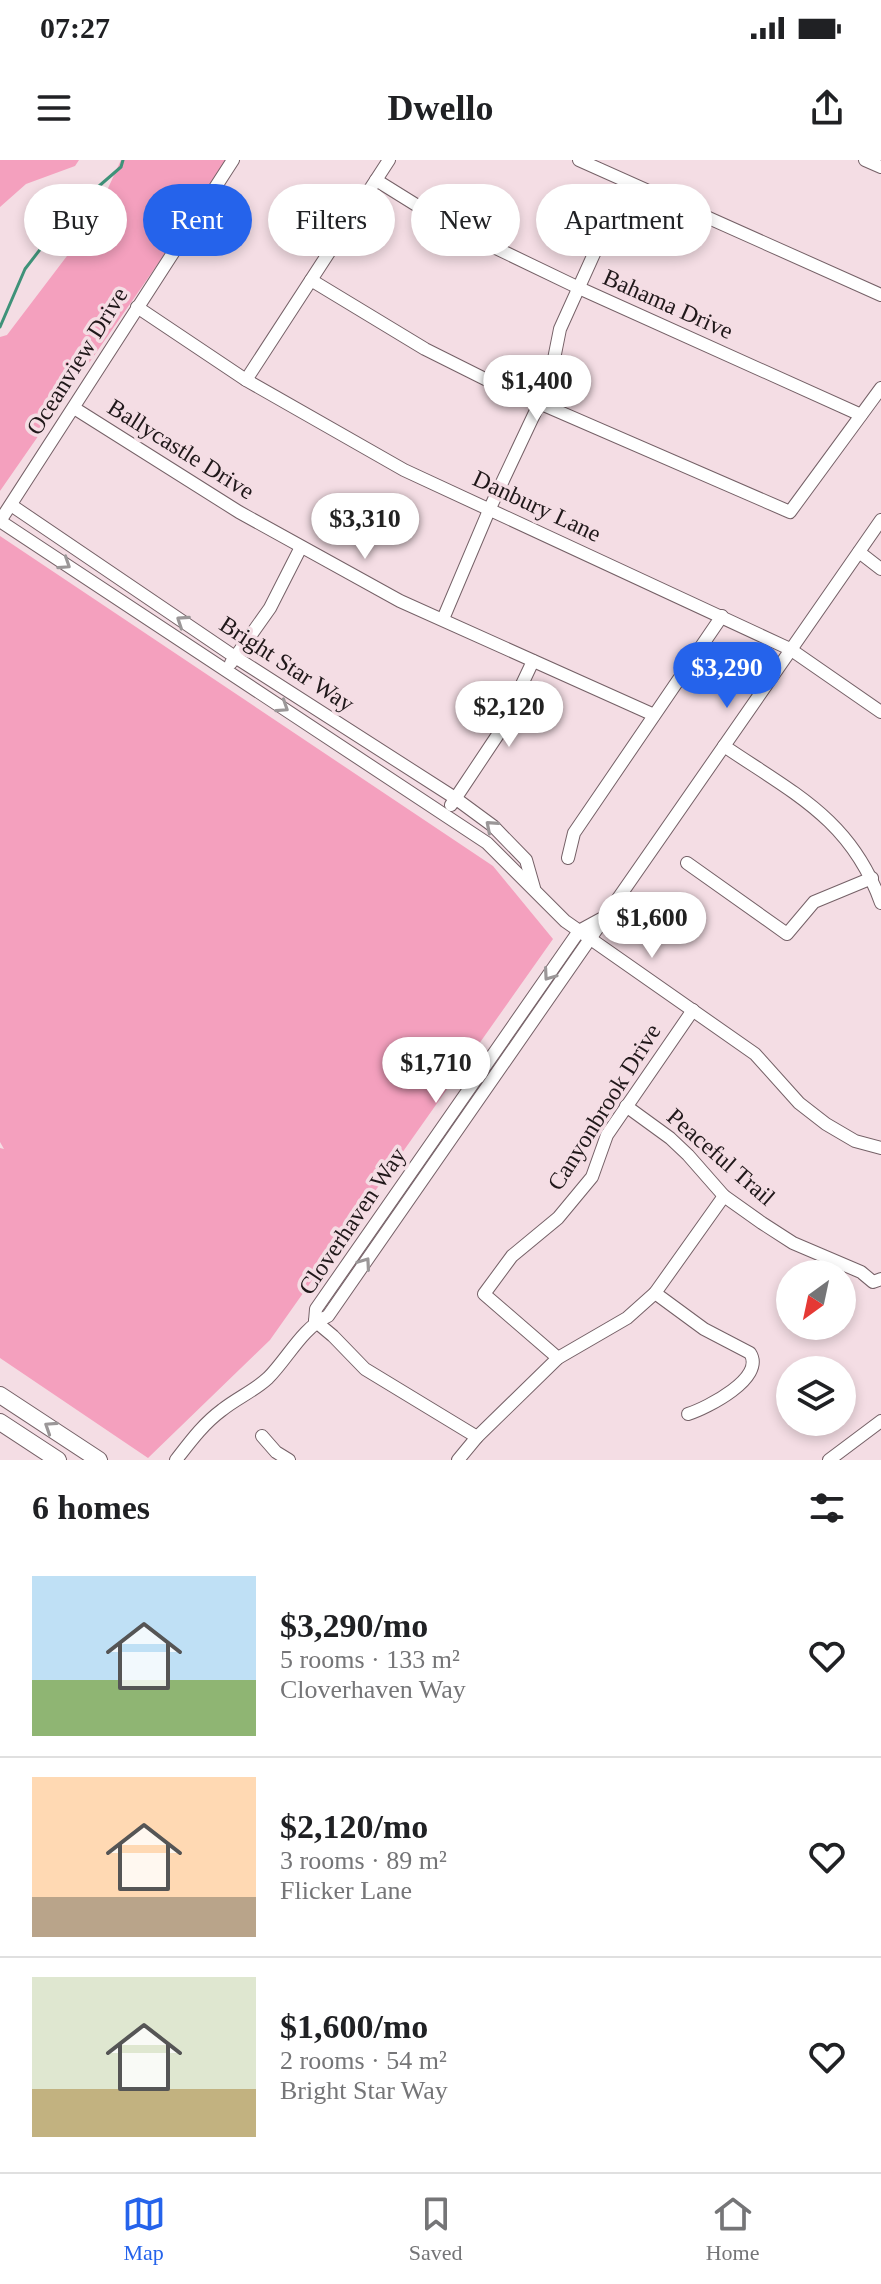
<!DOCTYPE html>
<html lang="en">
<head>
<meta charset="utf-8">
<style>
	body { margin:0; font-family:Georgia,serif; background:#f2f2f2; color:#202124; height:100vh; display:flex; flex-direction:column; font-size:30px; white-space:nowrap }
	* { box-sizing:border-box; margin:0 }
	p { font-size:26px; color:#757577 }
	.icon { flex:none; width:44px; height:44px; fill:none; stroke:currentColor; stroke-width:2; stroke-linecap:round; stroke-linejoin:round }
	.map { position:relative; height:1300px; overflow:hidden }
	.sheet { display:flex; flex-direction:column; background:#fff; flex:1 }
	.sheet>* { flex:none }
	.banner { position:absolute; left:24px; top:24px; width:834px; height:72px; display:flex; gap:16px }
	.needle { width:52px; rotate:213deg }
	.buttons { position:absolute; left:776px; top:1100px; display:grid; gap:16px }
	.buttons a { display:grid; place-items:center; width:80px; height:80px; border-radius:50%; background:#fff; box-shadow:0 4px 12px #0003; font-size:40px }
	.price { position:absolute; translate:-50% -68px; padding:0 18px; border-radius:28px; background:#fff; color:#222; font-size:26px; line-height:52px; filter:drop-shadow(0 2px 4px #0008) }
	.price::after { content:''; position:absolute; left:50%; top:48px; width:24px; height:18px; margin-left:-12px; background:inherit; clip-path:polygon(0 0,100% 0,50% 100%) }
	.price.on { background:#2563eb; color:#fff }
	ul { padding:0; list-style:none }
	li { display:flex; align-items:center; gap:24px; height:200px; padding:0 32px }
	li+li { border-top:2px solid #e0e0e0 }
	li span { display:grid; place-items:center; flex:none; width:224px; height:160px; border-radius:0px; color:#555 }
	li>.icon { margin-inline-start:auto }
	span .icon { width:96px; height:96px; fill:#fffc; stroke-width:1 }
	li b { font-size:34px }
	h2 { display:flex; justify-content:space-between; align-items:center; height:96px; padding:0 32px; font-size:34px }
	.chip { padding:0 28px; border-radius:36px; background:#fff; box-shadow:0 4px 12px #0003; font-size:28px; line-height:72px }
	.chip.on { background:#2563eb; color:#fff }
	.status { display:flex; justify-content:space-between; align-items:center; height:56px; padding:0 40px; background:#fff; direction:ltr }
	.status svg { height:22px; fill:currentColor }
	header { display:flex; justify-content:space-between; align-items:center; height:104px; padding:0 32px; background:#fff; font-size:36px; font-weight:600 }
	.dock { display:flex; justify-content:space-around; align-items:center; height:112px; border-top:2px solid #e0e0e0; background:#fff; font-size:22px; color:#757577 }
	.dock a { display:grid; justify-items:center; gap:4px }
	.dock .on { color:#2563eb }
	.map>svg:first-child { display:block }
	.green { fill:#f4a0be }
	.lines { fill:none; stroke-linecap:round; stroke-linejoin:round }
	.stream { stroke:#3f9279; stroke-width:3 }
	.minor-casing { stroke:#756167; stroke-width:14 }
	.major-casing { stroke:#756167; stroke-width:18 }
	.minor { stroke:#fff; stroke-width:12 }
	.major { stroke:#fff; stroke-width:16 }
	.oneway { stroke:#9b9798 }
	.labels { text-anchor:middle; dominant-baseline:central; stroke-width:7; stroke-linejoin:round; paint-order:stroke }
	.street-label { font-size:24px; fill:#20181a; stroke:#f4dde4 }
</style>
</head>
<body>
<div class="status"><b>07:27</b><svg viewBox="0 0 49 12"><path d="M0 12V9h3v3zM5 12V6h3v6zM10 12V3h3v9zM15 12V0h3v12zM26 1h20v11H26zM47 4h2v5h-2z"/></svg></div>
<header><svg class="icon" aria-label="menu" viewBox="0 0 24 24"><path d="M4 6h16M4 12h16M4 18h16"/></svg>Dwello<svg class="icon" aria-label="share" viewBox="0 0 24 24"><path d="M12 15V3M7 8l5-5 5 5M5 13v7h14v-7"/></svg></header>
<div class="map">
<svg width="881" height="1300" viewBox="0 0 881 1300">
	<rect width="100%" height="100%" fill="#f4dde4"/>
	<g class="green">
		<path d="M 0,0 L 79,0 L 75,6 L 26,24 L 0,47 Z"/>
		<path d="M 121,0 L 230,0 L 0,331 L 0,177 L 7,175 L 92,63 Z"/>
		<path d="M 0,376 L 493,706 L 553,779 L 270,1180 L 148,1298 L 0,1198 L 0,988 L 4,989 L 0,982 Z"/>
	</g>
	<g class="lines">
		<path class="stream" d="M 0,167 L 25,109 L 69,52 L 121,7 L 123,0"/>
		<g class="minor-casing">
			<g id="minor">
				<path d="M 579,0 L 881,135"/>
				<path d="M 865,0 L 881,7"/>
				<path d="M 376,20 L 450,66 L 579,128 L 861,255"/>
				<path d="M 311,120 L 425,189 L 493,223 L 790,352 L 881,228"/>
				<path d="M 137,147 L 246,220 L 404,310 L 790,489 L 881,552"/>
				<path d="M 246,220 L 389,0"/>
				<path d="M 74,248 L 239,352 L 400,441 L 654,555"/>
				<path d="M 11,345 L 235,497 L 455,638 L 493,666 L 526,700 L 534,728"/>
				<path d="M 0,361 L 487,683 L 565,761 L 755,894 L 799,943 L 826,964 L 855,981 L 881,988"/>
				<path d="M 0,361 L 233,0"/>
				<path d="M 859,392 L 881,409"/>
				<path d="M 443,459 L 490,348 L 539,244 L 551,214 L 560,169 L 626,23"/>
				<path d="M 231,503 L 270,448 L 301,387"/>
				<path d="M 724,586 C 793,633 851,659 881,743"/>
				<path d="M 451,645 L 499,573 L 533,501"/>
				<path d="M 568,698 L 574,673 L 722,456"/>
				<path d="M 687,703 L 787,774 L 814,742 L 872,718"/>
				<path d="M 626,946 L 670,978 L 688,995 L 724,1036 L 762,1063 L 793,1083 L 861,1112 L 873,1122 L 881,1119"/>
				<path d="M 655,1133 L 704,1169 L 750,1193 C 766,1218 707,1248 688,1254"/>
				<path d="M 315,1161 L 316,1149 L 579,771 L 601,759"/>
				<path d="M 315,1161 L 333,1176 L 365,1209 L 477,1277"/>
				<path d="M 558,1198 L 484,1134 L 512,1096 L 558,1058 L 592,1017 L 607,975 L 693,850"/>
				<path d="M 262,1276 L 276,1292 L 289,1300"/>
				<path d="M 176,1300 C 190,1282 203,1264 222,1250 C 237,1238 254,1231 268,1218 C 288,1198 302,1168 328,1156 L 881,360"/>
				<path d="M 458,1300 L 477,1277 L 558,1198 L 627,1158 L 655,1133 L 724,1036"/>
				<path d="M 829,1300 L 881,1261"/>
			</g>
		</g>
		<g class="major-casing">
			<g id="major">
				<path d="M 0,1235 L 99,1300"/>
				<path d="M 0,1262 L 58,1300"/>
			</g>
		</g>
		<use href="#minor" class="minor"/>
		<use href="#major" class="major"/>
	</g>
	<defs><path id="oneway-chevron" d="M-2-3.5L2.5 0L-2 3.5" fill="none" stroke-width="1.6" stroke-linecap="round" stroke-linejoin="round" transform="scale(2)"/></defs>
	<g class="oneway">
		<use href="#oneway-chevron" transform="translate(65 404) rotate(33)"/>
		<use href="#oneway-chevron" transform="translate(182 461) rotate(-146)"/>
		<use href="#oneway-chevron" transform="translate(283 547) rotate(33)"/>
		<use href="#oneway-chevron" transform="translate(491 666) rotate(-139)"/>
		<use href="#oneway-chevron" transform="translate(549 815) rotate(125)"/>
		<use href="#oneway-chevron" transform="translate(365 1103) rotate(-55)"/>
		<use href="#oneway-chevron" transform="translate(50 1267) rotate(-147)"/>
	</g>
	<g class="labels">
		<g class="street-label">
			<text transform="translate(668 144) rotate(24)">Bahama Drive</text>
			<text transform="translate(77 201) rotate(-58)">Oceanview Drive</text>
			<text transform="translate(181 289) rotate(32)">Ballycastle Drive</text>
			<text transform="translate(537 346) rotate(25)">Danbury Lane</text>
			<text transform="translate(287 504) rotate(33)">Bright Star Way</text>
			<text transform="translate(604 947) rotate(-58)">Canyonbrook Drive</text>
			<text transform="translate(721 997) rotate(41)">Peaceful Trail</text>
			<text transform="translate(352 1061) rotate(-56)">Cloverhaven Way</text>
		</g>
	</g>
</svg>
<div class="buttons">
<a><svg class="needle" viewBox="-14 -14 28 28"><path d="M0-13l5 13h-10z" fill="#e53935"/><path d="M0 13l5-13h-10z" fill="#757577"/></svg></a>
<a><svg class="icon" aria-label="layers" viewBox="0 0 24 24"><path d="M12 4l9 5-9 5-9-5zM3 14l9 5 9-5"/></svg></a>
</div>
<b class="price" style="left:537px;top:263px">$1,400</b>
<b class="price" style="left:365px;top:401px">$3,310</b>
<b class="price on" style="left:727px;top:550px">$3,290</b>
<b class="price" style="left:509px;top:589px">$2,120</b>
<b class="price" style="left:652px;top:800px">$1,600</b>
<b class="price" style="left:436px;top:945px">$1,710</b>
<div class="banner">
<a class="chip">Buy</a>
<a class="chip on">Rent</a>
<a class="chip">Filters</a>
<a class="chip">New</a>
<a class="chip">Apartment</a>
</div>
</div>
<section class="sheet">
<h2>6 homes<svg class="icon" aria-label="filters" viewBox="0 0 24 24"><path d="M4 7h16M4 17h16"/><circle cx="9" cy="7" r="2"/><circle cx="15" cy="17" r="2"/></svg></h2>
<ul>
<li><span style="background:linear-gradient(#bfe0f5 65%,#8fb573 0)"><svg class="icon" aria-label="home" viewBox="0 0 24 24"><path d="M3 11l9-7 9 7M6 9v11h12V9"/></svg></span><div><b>$3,290/mo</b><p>5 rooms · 133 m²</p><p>Cloverhaven Way</p></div><svg class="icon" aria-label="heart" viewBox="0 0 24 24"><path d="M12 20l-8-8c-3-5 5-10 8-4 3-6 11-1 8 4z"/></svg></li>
<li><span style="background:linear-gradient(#ffd9b3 75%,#b9a48a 0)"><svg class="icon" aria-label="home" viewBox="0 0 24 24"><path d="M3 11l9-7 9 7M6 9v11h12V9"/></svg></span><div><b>$2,120/mo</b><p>3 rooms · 89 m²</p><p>Flicker Lane</p></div><svg class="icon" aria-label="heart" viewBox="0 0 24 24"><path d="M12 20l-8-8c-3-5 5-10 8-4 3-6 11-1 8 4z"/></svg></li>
<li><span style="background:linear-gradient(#dfe7d0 70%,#c2b280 0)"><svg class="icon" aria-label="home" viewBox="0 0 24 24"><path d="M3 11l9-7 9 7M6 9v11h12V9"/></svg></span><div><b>$1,600/mo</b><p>2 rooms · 54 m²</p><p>Bright Star Way</p></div><svg class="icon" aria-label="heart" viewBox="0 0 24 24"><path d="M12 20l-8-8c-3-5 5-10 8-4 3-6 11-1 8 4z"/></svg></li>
</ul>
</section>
<nav class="dock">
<a class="on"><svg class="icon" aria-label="map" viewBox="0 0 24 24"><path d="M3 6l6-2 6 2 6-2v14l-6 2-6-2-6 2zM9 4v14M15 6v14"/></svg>Map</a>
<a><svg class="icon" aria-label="saved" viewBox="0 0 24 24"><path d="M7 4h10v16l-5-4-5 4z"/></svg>Saved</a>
<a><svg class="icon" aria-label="home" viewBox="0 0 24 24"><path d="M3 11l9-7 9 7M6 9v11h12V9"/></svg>Home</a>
</nav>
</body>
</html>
